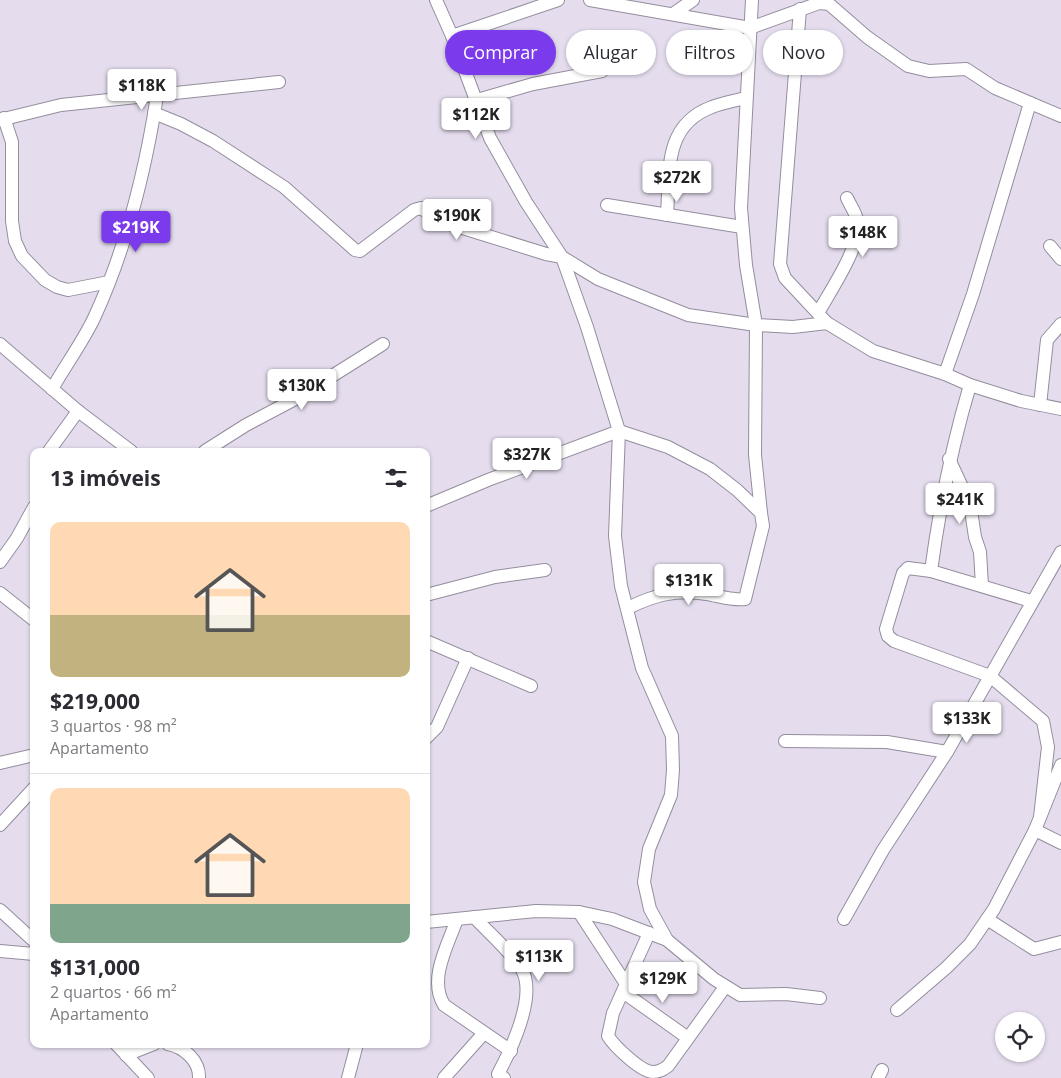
<!DOCTYPE html>
<html lang="pt">
<head>
<meta charset="utf-8">
<style>
	body { margin:0; font-family:"Open Sans",sans-serif; background:#f2f2f3; color:#2b2b33; height:100vh; display:flex; flex-direction:column; font-size:19px; white-space:nowrap }
	* { box-sizing:border-box; margin:0 }
	p { font-size:16px; color:#7c7c81 }
	.icon { flex:none; width:28px; height:28px; fill:none; stroke:currentColor; stroke-width:2; stroke-linecap:round; stroke-linejoin:round }
	.map { position:relative; flex:1; overflow:hidden }
	.side { position:absolute; left:30px; top:448px; width:400px; height:600px; display:flex; flex-direction:column; background:#fff; border-radius:10px; box-shadow:0 1px 4px #0004 }
	.side>* { flex:none }
	.guide { position:absolute; left:445px; top:30px; width:475px; height:45px; display:flex; gap:10px }
	.buttons { position:absolute; left:995px; top:1012px; display:grid; gap:10px }
	.buttons a { display:grid; place-items:center; width:50px; height:50px; border-radius:50%; background:#fff; box-shadow:0 1px 4px #0004; font-size:25px }
	.price { position:absolute; translate:-50% -42px; padding:0 11px; border-radius:5px; background:#fff; color:#222; font-size:16px; line-height:32px; filter:drop-shadow(0 1px 2px #0008) }
	.price::after { content:''; position:absolute; left:50%; top:30px; width:15px; height:11px; margin-left:-8px; background:inherit; clip-path:polygon(0 0,100% 0,50% 100%) }
	.price.current { background:#7c3aed; color:#fff }
	ul { padding:0; list-style:none }
	li { display:grid; align-content:center; gap:10px; height:265px; padding:0 20px }
	li+li { border-top:1px solid #e1e1e2 }
	li span { display:grid; place-items:center; height:155px; border-radius:10px; color:#555 }
	li>.icon { margin-inline-start:auto }
	span .icon { width:90px; height:90px; fill:#fffc; stroke-width:1 }
	li b { font-size:21px }
	h2 { display:flex; justify-content:space-between; align-items:center; height:60px; padding:0 20px; font-size:21px }
	.tag { padding:0 18px; border-radius:22px; background:#fff; box-shadow:0 1px 4px #0004; font-size:18px; line-height:45px }
	.tag.current { background:#7c3aed; color:#fff }
	.map>svg:first-child { display:block }
	.lines { fill:none; stroke-linecap:round; stroke-linejoin:round }
	.street-casing { stroke:#948d9d; stroke-width:14 }
	.street { stroke:#fff; stroke-width:12 }
</style>
</head>
<body>
<div class="map">
<svg width="1061" height="1078" viewBox="0 0 1061 1078">
	<rect width="100%" height="100%" fill="#e5ddee"/>
	<g class="lines">
		<g class="street-casing">
			<g id="street">
				<path d="M 436,0 L 452,36 L 490,138 L 526,202 L 562,257 L 587,327 L 619,431 L 615,536 L 621,586 L 642,668 L 672,736 L 673,770 L 671,795 L 649,849 L 644,882 L 650,909 L 667,940"/>
				<path d="M 590,0 L 750,28 L 819,3 L 829,4 L 867,37 L 908,66 L 929,71 L 966,69 L 995,88 L 1061,116"/>
				<path d="M 752,0 L 741,208 L 746,265 L 756,325 L 755,455 L 761,513"/>
				<path d="M 800,9 L 780,264 L 785,278 L 827,323"/>
				<path d="M 673,14 L 693,0"/>
				<path d="M 452,36 L 558,0"/>
				<path d="M 477,100 L 533,84 L 602,71"/>
				<path d="M 154,113 L 181,124 L 213,141 L 284,187 L 355,250 L 360,251 L 414,210 L 421,208 L 440,221 L 546,254 L 562,257 L 598,279 L 688,315 L 756,325 L 793,327 L 827,323 L 873,351 L 945,374 L 970,385 L 1021,401 L 1061,409"/>
				<path d="M 4,118 L 12,142 L 12,221 L 15,241 L 22,256 L 45,280 L 57,287 L 68,290 L 109,282"/>
				<path d="M 0,120 L 61,105 L 279,82"/>
				<path d="M 607,205 L 742,227"/>
				<path d="M 667,215 C 670,172 663,125 712,107 C 722,103 734,101 745,98"/>
				<path d="M 1050,246 L 1061,259"/>
				<path d="M 818,313 C 830,291 863,244 857,220 C 856,213 850,205 847,198"/>
				<path d="M 0,344 L 78,411 L 131,451"/>
				<path d="M 945,374 L 973,294 L 1030,103"/>
				<path d="M 52,389 C 66,364 83,342 95,316 C 127,246 145,173 157,96"/>
				<path d="M 1040,405 L 1047,340 L 1061,324"/>
				<path d="M 49,451 L 78,411"/>
				<path d="M 205,451 L 246,425 L 297,398 L 383,344"/>
				<path d="M 949,459 L 970,504 L 975,537 L 980,552 L 982,586"/>
				<path d="M 426,506 L 488,480 L 619,431 L 668,447 L 710,469 L 737,490 L 761,513 L 763,526 L 745,599 C 733,601 719,596 707,594 C 676,589 654,595 628,608"/>
				<path d="M 0,562 L 17,538 L 34,507"/>
				<path d="M 931,571 C 940,504 951,449 970,385"/>
				<path d="M 0,593 L 34,620"/>
				<path d="M 426,595 L 495,577 L 545,570"/>
				<path d="M 1031,601 L 931,571 L 908,568 L 903,573 L 886,629 L 888,636 L 894,641 L 990,676 L 1043,721 L 1048,747 L 1040,817"/>
				<path d="M 426,641 L 531,686"/>
				<path d="M 426,738 L 437,727 L 468,658"/>
				<path d="M 785,741 L 887,742 L 947,752"/>
				<path d="M 0,763 L 34,755"/>
				<path d="M 0,825 L 34,788"/>
				<path d="M 1035,830 L 1061,843"/>
				<path d="M 0,910 L 34,941"/>
				<path d="M 579,912 L 626,984"/>
				<path d="M 474,917 C 489,933 509,950 521,968 C 538,994 511,1050 498,1074 L 504,1078"/>
				<path d="M 457,919 C 448,945 428,979 444,1005 L 511,1051"/>
				<path d="M 844,919 L 883,850 L 947,752 L 1061,552"/>
				<path d="M 987,919 L 1034,949 L 1061,942"/>
				<path d="M 426,922 L 536,911 L 579,912 L 612,919 L 667,940 L 714,979 L 740,995 L 786,994 L 820,998"/>
				<path d="M 649,933 L 613,1013 L 608,1036 C 614,1046 641,1072 653,1072 C 659,1072 663,1070 668,1066 L 725,987"/>
				<path d="M 0,951 L 34,954"/>
				<path d="M 623,992 L 688,1038"/>
				<path d="M 897,1010 L 946,968 L 970,944 L 994,909 L 1035,830 L 1061,765"/>
				<path d="M 116,1044 L 148,1078"/>
				<path d="M 168,1044 C 184,1047 200,1061 199,1078"/>
				<path d="M 126,1055 L 154,1044"/>
				<path d="M 348,1078 L 357,1044"/>
				<path d="M 444,1078 L 484,1033"/>
				<path d="M 878,1078 L 882,1070"/>
			</g>
		</g>
		<use href="#street" class="street"/>
	</g>
</svg>
<div class="buttons">
<a><svg class="icon" aria-label="locate" viewBox="0 0 24 24"><circle cx="12" cy="12" r="6"/><path d="M12 2v4M12 18v4M2 12h4M18 12h4"/></svg></a>
</div>
<b class="price" style="left:142px;top:111px">$118K</b>
<b class="price" style="left:476px;top:140px">$112K</b>
<b class="price" style="left:677px;top:203px">$272K</b>
<b class="price" style="left:457px;top:241px">$190K</b>
<b class="price current" style="left:136px;top:253px">$219K</b>
<b class="price" style="left:863px;top:258px">$148K</b>
<b class="price" style="left:302px;top:411px">$130K</b>
<b class="price" style="left:527px;top:480px">$327K</b>
<b class="price" style="left:960px;top:525px">$241K</b>
<b class="price" style="left:689px;top:606px">$131K</b>
<b class="price" style="left:967px;top:744px">$133K</b>
<b class="price" style="left:539px;top:982px">$113K</b>
<b class="price" style="left:663px;top:1004px">$129K</b>
<div class="guide">
<a class="tag current">Comprar</a>
<a class="tag">Alugar</a>
<a class="tag">Filtros</a>
<a class="tag">Novo</a>
</div>
<section class="side">
<h2>13 imóveis<svg class="icon" aria-label="filters" viewBox="0 0 24 24"><path d="M4 7h16M4 17h16"/><circle cx="9" cy="7" r="2"/><circle cx="15" cy="17" r="2"/></svg></h2>
<ul>
<li><span style="background:linear-gradient(#ffd9b3 60%,#c2b280 0)"><svg class="icon" aria-label="home" viewBox="0 0 24 24"><path d="M3 11l9-7 9 7M6 9v11h12V9"/></svg></span><div><b>$219,000</b><p>3 quartos · 98 m²</p><p>Apartamento</p></div></li>
<li><span style="background:linear-gradient(#ffd9b3 75%,#7fa58c 0)"><svg class="icon" aria-label="home" viewBox="0 0 24 24"><path d="M3 11l9-7 9 7M6 9v11h12V9"/></svg></span><div><b>$131,000</b><p>2 quartos · 66 m²</p><p>Apartamento</p></div></li>
</ul>
</section>
</div>
</body>
</html>
